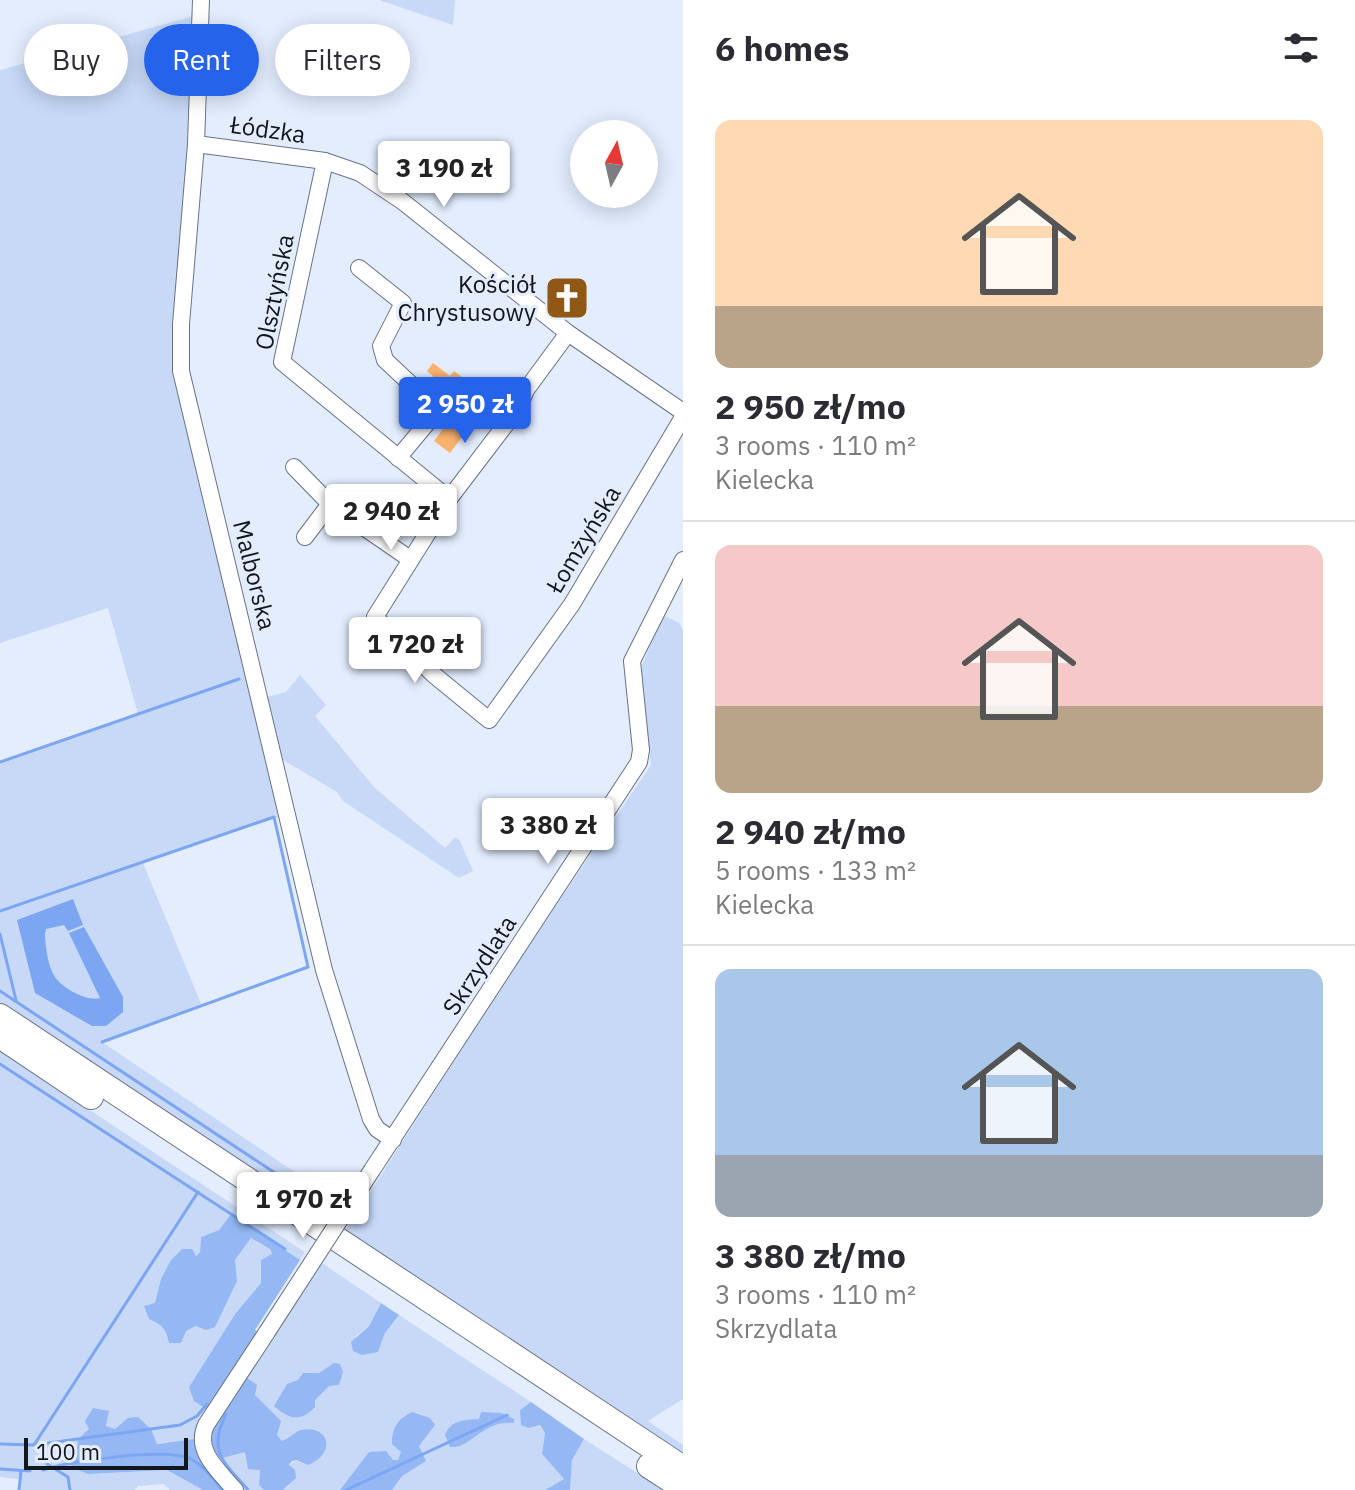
<!DOCTYPE html>
<html lang="en">
<head>
<meta charset="utf-8">
<style>
	body { margin:0; font-family:"IBM Plex Sans",sans-serif; background:#f7f7f7; color:#2b2b33; height:100vh; display:flex; flex-direction:column; font-size:30px; white-space:nowrap }
	* { box-sizing:border-box; margin:0 }
	p { font-size:26px; color:#7c7c81 }
	.icon { flex:none; width:44px; height:44px; fill:none; stroke:currentColor; stroke-width:2; stroke-linecap:round; stroke-linejoin:round }
	.map { position:relative; flex:1; overflow:hidden }
	.panel { display:flex; flex-direction:column; background:#fff; width:672px }
	.panel>* { flex:none }
	.hud { position:absolute; left:24px; top:24px; width:538px; height:72px; display:flex; gap:16px }
	.needle { width:52px; rotate:8deg }
	.controls { position:absolute; left:570px; top:120px; display:grid; gap:16px }
	.controls a { display:grid; place-items:center; width:88px; height:88px; border-radius:50%; background:#fff; box-shadow:0 4px 20px #0003; font-size:40px }
	.scale { position:absolute; left:24px; bottom:20px; width:164px; box-sizing:border-box; padding-left:8px; border:4px solid #12161d; border-top:0; font-size:22px; line-height:28px; white-space:nowrap; color:#12161d; -webkit-text-stroke:6px #e3edfe; paint-order:stroke }
	.price { position:absolute; translate:-50% -68px; padding:0 18px; border-radius:8px; background:#fff; color:#222; font-size:26px; line-height:52px; filter:drop-shadow(0 2px 4px #0008) }
	.price::after { content:''; position:absolute; left:50%; top:48px; width:24px; height:18px; margin-left:-12px; background:inherit; clip-path:polygon(0 0,100% 0,50% 100%) }
	.price.current { background:#2563eb; color:#fff }
	ul { padding:0; list-style:none }
	li { display:grid; align-content:center; gap:16px; height:424px; padding:0 32px }
	li+li { border-top:2px solid #e1e1e2 }
	li span { display:grid; place-items:center; height:248px; border-radius:16px; color:#555 }
	li>.icon { margin-inline-start:auto }
	span .icon { width:144px; height:144px; fill:#fffc; stroke-width:1 }
	li b { font-size:34px }
	h2 { display:flex; justify-content:space-between; align-items:center; height:96px; padding:0 32px; font-size:34px }
	.pill { padding:0 28px; border-radius:36px; background:#fff; box-shadow:0 4px 20px #0003; font-size:28px; line-height:72px }
	.pill.current { background:#2563eb; color:#fff }
	main { display:flex; flex:1; min-height:0 }
	.map>svg:first-child { display:block }
	.green { fill:#c7d9f7 }
	.forest { fill:#95b8f5 }
	.water { fill:#7ca6f1 }
	.lines { fill:none; stroke-linecap:round; stroke-linejoin:round }
	.stream { stroke:#7ca6f1; stroke-width:3 }
	.building { fill:#fab26e }
	.minor-casing { stroke:#687385; stroke-width:18 }
	.highway-casing { stroke:#687385; stroke-width:26 }
	.minor { stroke:#fff; stroke-width:16 }
	.highway { stroke:#fff; stroke-width:24 }
	.minor-bridge-casing { stroke:#687385; stroke-width:18; stroke-linecap:butt }
	.minor-bridge { stroke:#fff; stroke-width:16 }
	.labels { text-anchor:middle; dominant-baseline:central; stroke-width:6; stroke-linejoin:round; paint-order:stroke }
	.street-label { font-size:24px; fill:#12161d; stroke:#e3edfe }
	.poi-label { font-size:24px; fill:#12161d; stroke:#e3edfe; text-anchor:end }
</style>
</head>
<body>
<main>
<div class="map">
<svg width="683" height="1490" viewBox="0 0 683 1490">
	<rect width="100%" height="100%" fill="#e3edfe"/>
	<g class="green">
		<path d="M 379,0 L 455,0 L 453,25 Z"/>
		<path d="M 194,16 L 191,143 L 176,323 L 284,815 L 143,863 L 202,1006 L 102,1042 L 339,1202 L 327,1220 L 0,1002 L 0,762 L 138,714 L 108,608 L 0,643 L 0,70 Z"/>
		<path d="M 663,615 L 679,623 L 683,630 L 683,1399 L 648,1421 L 683,1445 L 683,1454 L 345,1231 L 522,956 L 651,765 L 640,670 Z"/>
		<path d="M 300,675 L 326,705 L 315,716 L 374,787 L 445,848 L 455,837 L 460,841 L 473,871 L 459,878 L 343,801 L 337,792 L 280,758 L 267,697 L 286,692 Z"/>
		<path d="M 0,1051 L 305,1252 L 300,1260 L 231,1214 L 219,1230 L 201,1237 L 200,1252 C 192,1259 181,1260 172,1266 C 149,1281 165,1323 169,1343 L 181,1343 L 185,1331 L 197,1326 L 206,1330 L 235,1260 L 251,1238 L 270,1249 L 272,1255 L 262,1271 L 261,1283 L 235,1314 L 189,1387 L 203,1408 L 213,1414 L 201,1438 L 156,1444 L 155,1438 L 123,1425 L 115,1430 L 106,1427 L 109,1411 L 89,1429 L 71,1467 L 88,1474 L 167,1470 L 203,1490 L 170,1490 L 164,1484 L 138,1486 L 135,1490 L 19,1490 L 19,1479 L 0,1477 Z"/>
		<path d="M 322,1263 L 381,1303 L 369,1325 L 355,1337 L 378,1351 L 385,1333 L 399,1315 L 531,1402 L 520,1410 L 529,1428 L 539,1425 L 545,1433 L 542,1454 L 564,1479 L 545,1490 L 283,1490 L 289,1486 L 289,1465 L 297,1460 L 296,1431 L 282,1442 L 277,1435 L 278,1429 L 240,1373 L 271,1340 Z"/>
		<path d="M 584,1439 L 664,1490 L 570,1490 L 572,1460 Z"/>
		<path d="M 245,1451 L 260,1470 L 259,1485 L 264,1490 L 235,1490 L 211,1461 Z"/>
	</g>
	<g class="forest">
		<path d="M 231,1214 L 300,1260 L 255,1330 L 264,1336 L 240,1373 L 257,1385 L 255,1395 L 281,1421 L 277,1435 L 282,1441 C 288,1439 293,1433 298,1431 C 326,1422 340,1451 308,1465 L 297,1460 L 292,1461 L 289,1465 L 295,1470 L 296,1478 L 283,1490 L 264,1490 L 259,1485 L 260,1470 L 248,1469 L 245,1452 L 211,1461 L 235,1490 L 203,1490 L 167,1470 L 88,1474 L 71,1467 L 67,1451 L 77,1450 L 78,1439 L 89,1429 L 85,1421 L 93,1408 L 109,1411 L 106,1426 L 115,1429 L 128,1418 L 138,1417 L 151,1429 L 157,1444 L 201,1438 L 213,1414 L 194,1401 L 189,1387 L 235,1314 L 261,1283 L 261,1260 L 272,1254 L 270,1249 L 251,1238 L 235,1260 L 237,1281 L 215,1327 L 206,1330 L 196,1326 L 186,1331 L 181,1343 L 169,1343 C 166,1329 163,1325 149,1319 L 144,1306 L 155,1303 L 161,1279 L 171,1260 L 182,1249 L 192,1249 L 196,1256 L 200,1252 L 201,1237 L 219,1230 Z"/>
		<path d="M 381,1303 L 399,1315 L 385,1333 L 378,1352 L 362,1355 L 353,1351 L 351,1342 L 369,1326 Z"/>
		<path d="M 334,1363 L 340,1364 L 343,1372 L 339,1385 L 329,1386 L 315,1400 L 315,1407 C 300,1423 289,1419 274,1406 L 287,1384 L 298,1380 L 303,1373 L 319,1373 Z"/>
		<path d="M 531,1402 L 584,1439 L 572,1460 L 570,1490 L 545,1490 L 564,1479 L 542,1454 L 545,1433 L 540,1425 L 529,1428 L 521,1425 L 520,1410 Z"/>
		<path d="M 412,1412 L 430,1418 L 435,1425 L 419,1446 L 426,1461 L 402,1476 L 392,1490 L 340,1490 L 369,1452 L 386,1451 L 393,1460 L 398,1460 L 401,1452 L 392,1444 C 392,1427 397,1420 412,1412 Z"/>
		<path d="M 481,1412 L 502,1413 L 514,1419 L 514,1423 C 483,1419 471,1449 450,1447 L 445,1435 C 451,1420 464,1420 479,1419 Z"/>
	</g>
	<path class="water" d="M 73,899 L 83,925 L 68,931 L 64,925 L 46,929 L 45,933 C 45,945 48,967 55,977 C 63,989 88,1002 100,998 L 69,933 L 84,927 L 123,997 L 123,1012 L 106,1026 L 92,1026 L 35,993 L 17,920 Z"/>
	<g class="lines">
		<g class="stream">
			<path d="M 0,762 L 239,679"/>
			<path d="M 0,911 L 274,817 L 308,967 L 102,1042"/>
			<path d="M 0,934 L 16,1000"/>
			<path d="M 0,991 L 319,1202"/>
			<path d="M 0,1064 L 285,1249"/>
			<path d="M 226,1414 C 207,1452 224,1462 248,1490"/>
			<path d="M 0,1444 L 34,1445 L 180,1425 L 197,1416 L 207,1404"/>
			<path d="M 34,1445 L 198,1192"/>
			<path d="M 47,1464 L 68,1477 L 70,1490"/>
			<path d="M 0,1469 L 30,1471"/>
			<path d="M 43,1470 C 70,1461 167,1447 191,1459 C 204,1466 213,1479 222,1490"/>
			<path d="M 19,1490 L 21,1471"/>
			<path d="M 346,1490 L 507,1415"/>
		</g>
	</g>
	<g class="building">
		<path d="M 563,287 L 579,298 L 571,310 L 555,299 Z"/>
		<path d="M 433,363 L 450,376 L 454,371 L 467,381 L 459,390 L 483,409 L 450,453 L 434,441 L 458,409 L 428,383 L 433,376 L 427,371 Z"/>
	</g>
	<g class="lines">
		<g class="minor-casing">
			<g id="minor">
				<path d="M 201,0 L 196,144 L 181,324 L 181,371 L 324,970 L 371,1119 L 377,1129 L 393,1140"/>
				<path d="M 196,144 L 325,161 L 360,173 L 402,201 L 568,333 L 683,412"/>
				<path d="M 325,161 L 282,362 L 449,499"/>
				<path d="M 359,268 L 403,303 L 381,346 L 385,360 L 434,406 L 433,416 L 398,458"/>
				<path d="M 568,333 L 526,390 L 519,407 L 449,499 L 375,617 L 434,675 L 489,720 L 572,604 L 683,417"/>
				<path d="M 294,467 L 330,504 L 410,559"/>
				<path d="M 305,537 L 330,504"/>
				<path d="M 372,1170 L 639,762 L 641,750 L 632,661 L 683,560"/>
				<path d="M 235,1490 C 219,1471 194,1451 206,1425 L 267,1332"/>
			</g>
		</g>
		<g class="highway-casing">
			<g id="highway">
				<path d="M 0,1016 L 683,1468"/>
				<path d="M 0,1036 L 91,1097"/>
				<path d="M 649,1466 L 683,1488"/>
			</g>
		</g>
		<use href="#minor" class="minor"/>
		<use href="#highway" class="highway"/>
		<g class="minor-bridge-casing">
			<path id="minor-bridge" d="M 267,1332 L 372,1170"/>
		</g>
		<use href="#minor-bridge" class="minor-bridge"/>
	</g>
	<defs>
		<g id="church-square" transform="scale(2.3)"><rect x="-9" y="-9" width="18" height="18" rx="4" fill="#915714" stroke="#e3edfe"/><path d="M-1.2-6h2.4v3.5h3.3v2.4h-3.3V6h-2.4V-.1h-3.3v-2.4h3.3Z" fill="#fff"/></g>
	</defs>
	<g fill-rule="evenodd">
		<use href="#church-square" x="567" y="298"/>
	</g>
	<g class="labels">
		<g class="street-label">
			<text transform="translate(268 129) rotate(8)">Łódzka</text>
			<text transform="translate(274 292) rotate(-79)">Olsztyńska</text>
			<text transform="translate(583 539) rotate(-59)">Łomżyńska</text>
			<text transform="translate(255 575) rotate(76)">Malborska</text>
			<text transform="translate(479 965) rotate(-57)">Skrzydlata</text>
		</g>
		<g class="poi-label">
			<text x="536" y="284">Kościół<tspan x="536" dy="28">Chrystusowy</tspan></text>
		</g>
	</g>
</svg>
<div class="controls">
<a><svg class="needle" viewBox="-14 -14 28 28"><path d="M0-13l5 13h-10z" fill="#e53935"/><path d="M0 13l5-13h-10z" fill="#7c7c81"/></svg></a>
</div>
<div class="scale">100 m</div>
<b class="price" style="left:444px;top:209px">3 190 zł</b>
<b class="price current" style="left:465px;top:445px">2 950 zł</b>
<b class="price" style="left:391px;top:552px">2 940 zł</b>
<b class="price" style="left:415px;top:685px">1 720 zł</b>
<b class="price" style="left:548px;top:866px">3 380 zł</b>
<b class="price" style="left:303px;top:1240px">1 970 zł</b>
<div class="hud">
<a class="pill">Buy</a>
<a class="pill current">Rent</a>
<a class="pill">Filters</a>
</div>
</div>
<section class="panel">
<h2>6 homes<svg class="icon" aria-label="filters" viewBox="0 0 24 24"><path d="M4 7h16M4 17h16"/><circle cx="9" cy="7" r="2"/><circle cx="15" cy="17" r="2"/></svg></h2>
<ul>
<li><span style="background:linear-gradient(#ffd9b3 75%,#b9a48a 0)"><svg class="icon" aria-label="home" viewBox="0 0 24 24"><path d="M3 11l9-7 9 7M6 9v11h12V9"/></svg></span><div><b>2 950 zł/mo</b><p>3 rooms · 110 m²</p><p>Kielecka</p></div></li>
<li><span style="background:linear-gradient(#f6c9c9 65%,#b9a48a 0)"><svg class="icon" aria-label="home" viewBox="0 0 24 24"><path d="M3 11l9-7 9 7M6 9v11h12V9"/></svg></span><div><b>2 940 zł/mo</b><p>5 rooms · 133 m²</p><p>Kielecka</p></div></li>
<li><span style="background:linear-gradient(#a9c7e8 75%,#9aa5b1 0)"><svg class="icon" aria-label="home" viewBox="0 0 24 24"><path d="M3 11l9-7 9 7M6 9v11h12V9"/></svg></span><div><b>3 380 zł/mo</b><p>3 rooms · 110 m²</p><p>Skrzydlata</p></div></li>
</ul>
</section>
</main>
</body>
</html>
